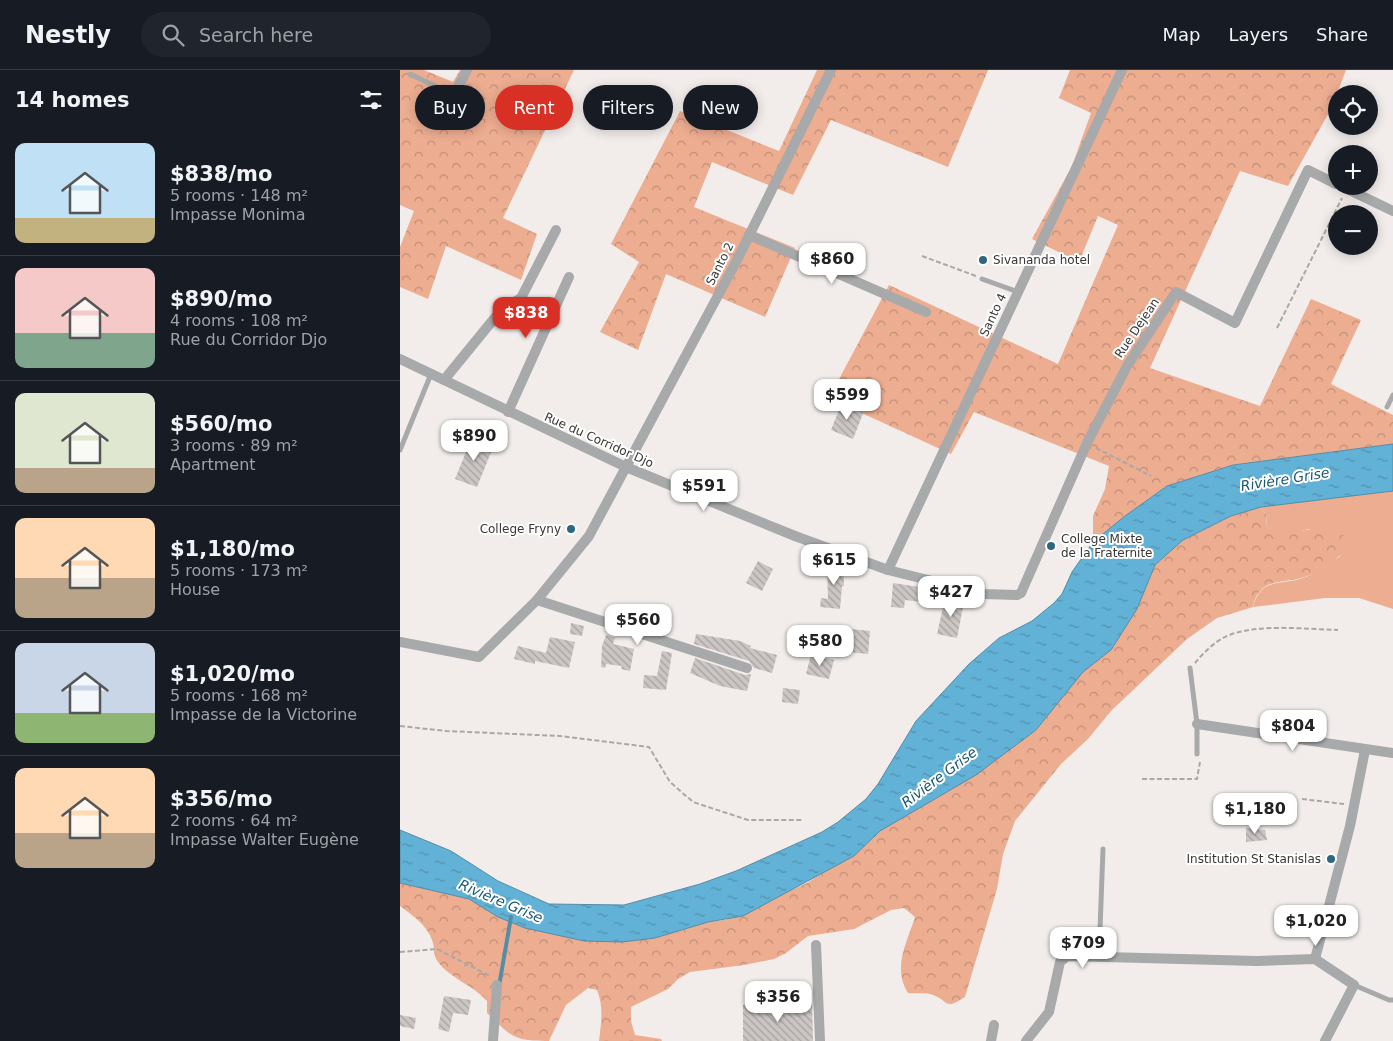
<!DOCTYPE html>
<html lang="en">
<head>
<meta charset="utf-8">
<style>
	body { margin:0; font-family:"DejaVu Sans",sans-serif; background:#20242c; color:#f1f3f6; height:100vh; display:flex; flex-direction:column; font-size:19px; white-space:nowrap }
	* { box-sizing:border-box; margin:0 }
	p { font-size:16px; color:#9ea1a6 }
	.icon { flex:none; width:28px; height:28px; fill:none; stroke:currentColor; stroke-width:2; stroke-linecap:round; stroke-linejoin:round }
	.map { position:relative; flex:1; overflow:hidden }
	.panel { display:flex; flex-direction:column; background:#171b24; width:400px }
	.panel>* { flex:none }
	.top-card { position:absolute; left:15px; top:15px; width:475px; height:45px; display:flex; gap:10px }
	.tools { position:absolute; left:928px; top:15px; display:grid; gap:10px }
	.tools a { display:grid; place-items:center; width:50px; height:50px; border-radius:50%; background:#171b24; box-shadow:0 2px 12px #0003; font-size:25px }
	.price { position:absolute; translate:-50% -42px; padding:0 11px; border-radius:10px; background:#fff; color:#222; font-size:16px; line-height:32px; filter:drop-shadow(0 1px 2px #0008) }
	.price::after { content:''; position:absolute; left:50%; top:30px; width:15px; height:11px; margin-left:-8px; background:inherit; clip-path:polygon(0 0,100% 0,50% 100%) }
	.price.active { background:#d93025; color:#fff }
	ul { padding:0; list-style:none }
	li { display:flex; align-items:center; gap:15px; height:125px; padding:0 15px }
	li+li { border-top:1px solid #363941 }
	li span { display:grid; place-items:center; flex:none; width:140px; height:100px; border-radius:10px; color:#555 }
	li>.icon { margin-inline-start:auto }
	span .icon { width:60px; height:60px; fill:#fffc; stroke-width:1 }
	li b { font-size:21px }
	h2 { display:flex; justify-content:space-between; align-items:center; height:60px; padding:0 15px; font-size:21px }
	.chip { padding:0 18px; border-radius:22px; background:#171b24; box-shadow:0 2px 12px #0003; font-size:18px; line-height:45px }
	.chip.active { background:#d93025; color:#fff }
	header { display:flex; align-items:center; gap:30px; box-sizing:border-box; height:70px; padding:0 25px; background:#171b24; border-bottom:1px solid #363941 }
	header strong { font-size:24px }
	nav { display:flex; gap:28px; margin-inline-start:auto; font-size:18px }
	.search { width:350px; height:45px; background:#20242c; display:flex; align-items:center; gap:12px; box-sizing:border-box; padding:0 18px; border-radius:28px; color:#9ea1a6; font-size:19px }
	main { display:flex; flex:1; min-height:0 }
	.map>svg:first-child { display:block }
	.green { fill:#edad91 }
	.forest { fill:url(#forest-crowns) }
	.water { fill:url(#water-ripples); stroke:#558ca6 }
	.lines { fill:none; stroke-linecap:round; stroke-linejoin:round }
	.stream { stroke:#558ca6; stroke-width:4 }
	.building { fill:url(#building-back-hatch) }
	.path { stroke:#aba7a5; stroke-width:2; stroke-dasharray:5 2.5; stroke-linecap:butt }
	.service { stroke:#a7a9aa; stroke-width:5 }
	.minor { stroke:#a7a9aa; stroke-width:10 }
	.poi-dot { fill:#2d667f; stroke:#fff; stroke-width:2 }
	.labels { text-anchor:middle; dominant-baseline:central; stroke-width:4; stroke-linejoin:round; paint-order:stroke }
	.poi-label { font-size:12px; fill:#383635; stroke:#fff; text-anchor:start }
	.street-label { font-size:12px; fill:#383635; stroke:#fff }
	.water-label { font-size:14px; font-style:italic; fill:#185771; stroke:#fff }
</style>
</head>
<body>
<header>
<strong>Nestly</strong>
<div class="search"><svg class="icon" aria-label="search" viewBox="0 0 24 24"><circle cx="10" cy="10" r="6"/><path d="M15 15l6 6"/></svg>Search here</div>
<nav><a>Map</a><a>Layers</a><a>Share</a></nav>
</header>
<main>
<section class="panel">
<h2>14 homes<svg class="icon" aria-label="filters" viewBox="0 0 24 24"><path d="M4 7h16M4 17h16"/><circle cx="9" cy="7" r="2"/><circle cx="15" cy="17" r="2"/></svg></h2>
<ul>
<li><span style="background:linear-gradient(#bfe0f5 75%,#c2b280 0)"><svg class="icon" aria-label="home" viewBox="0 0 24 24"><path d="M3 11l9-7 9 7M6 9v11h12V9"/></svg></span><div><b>$838/mo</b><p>5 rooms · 148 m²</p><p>Impasse Monima</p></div></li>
<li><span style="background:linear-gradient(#f6c9c9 65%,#7fa58c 0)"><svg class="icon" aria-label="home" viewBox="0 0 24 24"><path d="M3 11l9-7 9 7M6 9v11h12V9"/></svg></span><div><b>$890/mo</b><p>4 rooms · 108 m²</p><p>Rue du Corridor Djo</p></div></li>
<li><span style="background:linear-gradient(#dfe7d0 75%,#b9a48a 0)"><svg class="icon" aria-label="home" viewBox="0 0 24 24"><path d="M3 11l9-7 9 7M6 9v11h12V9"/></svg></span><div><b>$560/mo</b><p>3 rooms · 89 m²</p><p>Apartment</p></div></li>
<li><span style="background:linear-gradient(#ffd9b3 60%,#b9a48a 0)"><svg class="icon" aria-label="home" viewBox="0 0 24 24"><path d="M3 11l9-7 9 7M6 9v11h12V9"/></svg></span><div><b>$1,180/mo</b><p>5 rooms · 173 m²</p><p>House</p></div></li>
<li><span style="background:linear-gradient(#c9d6e8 70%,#8fb573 0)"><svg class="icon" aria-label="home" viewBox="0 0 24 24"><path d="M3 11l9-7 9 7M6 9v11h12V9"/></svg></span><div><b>$1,020/mo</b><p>5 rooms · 168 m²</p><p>Impasse de la Victorine</p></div></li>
<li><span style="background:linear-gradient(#ffd9b3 65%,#b9a48a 0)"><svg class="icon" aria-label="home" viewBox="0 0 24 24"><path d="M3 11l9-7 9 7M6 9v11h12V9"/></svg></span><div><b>$356/mo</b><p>2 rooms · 64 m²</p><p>Impasse Walter Eugène</p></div></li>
</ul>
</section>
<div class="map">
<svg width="993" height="971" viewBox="0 0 993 971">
	<defs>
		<pattern id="forest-crowns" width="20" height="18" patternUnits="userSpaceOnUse" patternTransform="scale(1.25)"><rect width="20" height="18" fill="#edad91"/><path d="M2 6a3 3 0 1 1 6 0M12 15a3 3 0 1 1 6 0" fill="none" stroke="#c18e77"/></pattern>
		<pattern id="water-ripples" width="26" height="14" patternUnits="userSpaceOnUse" patternTransform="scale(1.25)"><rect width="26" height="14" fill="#62b1d6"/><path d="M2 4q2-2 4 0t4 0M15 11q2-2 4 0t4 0" fill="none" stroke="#5291ae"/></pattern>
		<pattern id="building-back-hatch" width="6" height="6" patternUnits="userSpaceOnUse" patternTransform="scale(1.25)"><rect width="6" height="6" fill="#cbc6c3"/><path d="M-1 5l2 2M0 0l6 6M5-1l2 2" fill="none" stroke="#a6a29f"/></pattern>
	</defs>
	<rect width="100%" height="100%" fill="#f2edeb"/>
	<path class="green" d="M 993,421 L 993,539 L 959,528 L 925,528 L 853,537 C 861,507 879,516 903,508 C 916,504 929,494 940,486 L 909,459 C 894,463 882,466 867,457 L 866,445 L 861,437 Z"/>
	<g class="forest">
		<path d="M 0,0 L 24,0 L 53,12 L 60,0 L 174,0 L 103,148 L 137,164 L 121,210 L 46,176 L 28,229 L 0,217 L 0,177 L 14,141 L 0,135 Z"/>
		<path d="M 417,0 L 588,0 L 548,97 L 431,50 L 393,125 L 312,92 L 294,137 L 395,178 L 365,247 L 266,204 L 238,280 L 200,262 L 239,192 L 211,174 L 280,41 L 379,81 Z"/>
		<path d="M 670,0 L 946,0 L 932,37 L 888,116 L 840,101 L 750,298 L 860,336 L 911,229 L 961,250 L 931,314 L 993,345 L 993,374 L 833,395 L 767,416 L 725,446 L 693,472 L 693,446 L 705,419 L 709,396 L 574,342 L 551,384 L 429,328 L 489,215 L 658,294 L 718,155 L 698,146 L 679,192 L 632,169 L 672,96 L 691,43 L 659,28 Z"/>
		<path d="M 861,437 L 866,445 L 867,457 C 892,471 923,447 946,467 C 948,487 918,504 901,508 C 888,512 871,510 861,520 C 856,525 854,531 853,537 L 817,548 L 787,569 L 711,641 L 688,669 L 661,694 L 615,751 L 603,784 L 597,819 L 565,927 C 543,941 550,931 533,925 C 526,922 515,924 508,923 C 492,897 507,873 515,847 L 504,838 L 491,840 L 454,859 L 408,866 L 386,883 L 374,889 L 344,895 L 290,902 L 278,909 L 268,919 L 231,937 L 231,951 L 235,965 L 261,969 L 262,971 L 199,971 C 201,954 204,937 197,920 L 188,918 L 166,935 L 149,971 C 113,971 112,967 87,943 L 87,931 C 73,915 51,909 38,892 C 33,886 35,877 32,870 C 27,855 12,845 0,836 L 0,813 L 69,829 L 84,837 L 255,868 L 308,852 L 325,850 L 407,813 L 438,793 L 454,786 L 480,761 L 636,660 L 683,602 L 711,580 L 737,539 L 755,495 L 783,470 L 831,446 Z"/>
	</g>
	<path class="water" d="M 993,374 L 993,421 L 861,437 L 831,446 L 783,470 L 755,495 L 737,539 L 711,580 L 683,602 L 636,660 L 576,705 L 480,761 L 454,786 L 343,846 L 308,852 L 255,868 L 222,872 L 184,871 L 125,858 L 98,847 L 69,829 L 0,813 L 0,760 L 51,781 L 98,811 L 149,834 L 224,835 L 300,814 L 336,801 L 422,762 L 438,752 L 466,729 L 478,714 L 516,651 L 569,594 L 599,568 L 632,551 L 654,533 L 662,524 L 672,502 L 693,472 L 725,446 L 767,416 L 833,395 Z"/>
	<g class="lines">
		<path class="stream" d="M 99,916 L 111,847"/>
	</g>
	<g class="building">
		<path d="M 442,332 L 464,341 L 453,369 L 431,360 Z"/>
		<path d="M 72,367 L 94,375 L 77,417 L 55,409 Z"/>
		<path d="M 358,491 L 373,499 L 362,521 L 346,513 Z"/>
		<path d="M 443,493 L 444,516 L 442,516 L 440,539 L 420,537 L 421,528 L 428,529 L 427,494 Z"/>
		<path d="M 493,513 L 539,520 L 537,534 L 505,530 L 504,538 L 491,537 Z"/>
		<path d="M 545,528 L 564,532 L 557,568 L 537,564 Z"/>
		<path d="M 171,553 L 184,556 L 182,566 L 170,564 Z"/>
		<path d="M 450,559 L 470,561 L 468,584 L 448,582 Z"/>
		<path d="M 296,564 L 340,571 L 351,576 L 350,578 L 377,585 L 372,603 L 354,598 L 349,591 L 294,574 Z"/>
		<path d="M 206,565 L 215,568 L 213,574 L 234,579 L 230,601 L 221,599 L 222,596 L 206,594 L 205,598 L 201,597 L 202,576 Z"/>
		<path d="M 150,567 L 175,572 L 169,598 L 135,591 L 135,594 L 114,589 L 118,576 L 146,583 Z"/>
		<path d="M 262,581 L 272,583 L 266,620 L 243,618 L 244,605 L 257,606 Z"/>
		<path d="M 411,585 L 434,590 L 429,609 L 406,604 Z"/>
		<path d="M 295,588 L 345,605 L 351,604 L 347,621 L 320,616 L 290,603 Z"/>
		<path d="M 383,618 L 400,620 L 398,634 L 382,632 Z"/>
		<path d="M 846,758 L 865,760 L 867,770 L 846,772 Z"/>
		<path d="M 44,926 L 71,930 L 68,945 L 53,943 L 49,962 L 38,959 Z"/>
		<path d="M 412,933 L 413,971 L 343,971 L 343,935 Z"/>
		<path d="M 0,945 L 16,948 L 14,959 L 0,956 Z"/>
	</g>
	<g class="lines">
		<g class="path">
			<path d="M 522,186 L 576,206"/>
			<path d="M 877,258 L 942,128"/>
			<path d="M 696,378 L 751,406"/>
			<path d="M 795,593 C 804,582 817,569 832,564 C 864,554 904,559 938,560"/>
			<path d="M 0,656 L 46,661 L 160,666 L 249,677 L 270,712 L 293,732 L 348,750 L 403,750"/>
			<path d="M 742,709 L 797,709 L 800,692"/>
			<path d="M 902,729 L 944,734"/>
			<path d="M 0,882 L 37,879 L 90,906"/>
		</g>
		<g class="service">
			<path d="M 10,4 L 54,25"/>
			<path d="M 582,209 L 618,222"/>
			<path d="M 987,337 L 993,325"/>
			<path d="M 0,380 L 31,304"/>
			<path d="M 790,598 L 797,654 L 797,684"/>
			<path d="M 699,886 L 703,779"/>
			<path d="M 954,915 L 989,930 L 993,930"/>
		</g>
		<g class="minor">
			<path d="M 54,25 L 67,0"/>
			<path d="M 941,116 L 993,141"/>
			<path d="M 349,165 L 526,242"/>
			<path d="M 0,289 L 226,397 L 395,466 L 488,500 L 584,524 L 617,525 L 621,523 L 687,373 L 727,296 L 776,222 L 835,253 L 908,100 L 936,114"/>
			<path d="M 44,310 L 102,239 L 121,228 L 156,160"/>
			<path d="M 108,342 L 169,207"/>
			<path d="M 488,500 L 722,0"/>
			<path d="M 137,530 L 347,598"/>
			<path d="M 0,572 L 79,587 L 137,530 L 189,466 L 336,192 L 431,0"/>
			<path d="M 797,654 L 993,683"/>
			<path d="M 416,875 L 420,971"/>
			<path d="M 915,889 L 950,756 L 965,680"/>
			<path d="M 93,971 L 97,915"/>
			<path d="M 591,971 L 594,955"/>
			<path d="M 626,971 L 649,942 L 660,892 L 667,886 L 857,891 L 915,889 L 954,915 L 925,971"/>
		</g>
	</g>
	<g class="poi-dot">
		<circle cx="583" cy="190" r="5"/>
		<circle cx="171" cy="459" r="5"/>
		<circle cx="651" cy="476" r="5"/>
		<circle cx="931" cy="789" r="5"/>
	</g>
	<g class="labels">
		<g class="poi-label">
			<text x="593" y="190">Sivananda hotel</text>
			<text x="161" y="459" text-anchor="end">College Fryny</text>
			<text x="661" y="469">College Mixte<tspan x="661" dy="14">de la Fraternite</tspan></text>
			<text x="921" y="789" text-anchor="end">Institution St Stanislas</text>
		</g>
		<g class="street-label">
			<text transform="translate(320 194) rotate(-63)">Santo 2</text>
			<text transform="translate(593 245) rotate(-65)">Santo 4</text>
			<text transform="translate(737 258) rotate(-56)">Rue Dejean</text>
			<text transform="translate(199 370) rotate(24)">Rue du Corridor Djo</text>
		</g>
		<g class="water-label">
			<text transform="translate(885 409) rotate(-9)">Rivière Grise</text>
			<text transform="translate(539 707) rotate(-37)">Rivière Grise</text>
			<text transform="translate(101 831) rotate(23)">Rivière Grise</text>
		</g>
	</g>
</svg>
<div class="tools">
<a><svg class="icon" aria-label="locate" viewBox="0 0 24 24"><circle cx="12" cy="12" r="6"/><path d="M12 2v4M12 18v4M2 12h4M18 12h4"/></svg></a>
<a>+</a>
<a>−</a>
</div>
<b class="price" style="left:432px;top:215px">$860</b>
<b class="price active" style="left:126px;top:269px">$838</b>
<b class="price" style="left:447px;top:351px">$599</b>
<b class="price" style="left:74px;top:392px">$890</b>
<b class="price" style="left:304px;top:442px">$591</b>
<b class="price" style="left:434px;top:516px">$615</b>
<b class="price" style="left:551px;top:548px">$427</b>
<b class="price" style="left:238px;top:576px">$560</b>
<b class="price" style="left:420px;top:597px">$580</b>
<b class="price" style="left:893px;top:682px">$804</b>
<b class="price" style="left:855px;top:765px">$1,180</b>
<b class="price" style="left:916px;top:877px">$1,020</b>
<b class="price" style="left:683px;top:899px">$709</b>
<b class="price" style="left:378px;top:953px">$356</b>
<div class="top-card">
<a class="chip">Buy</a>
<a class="chip active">Rent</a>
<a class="chip">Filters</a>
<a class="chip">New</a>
</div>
</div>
</main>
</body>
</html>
